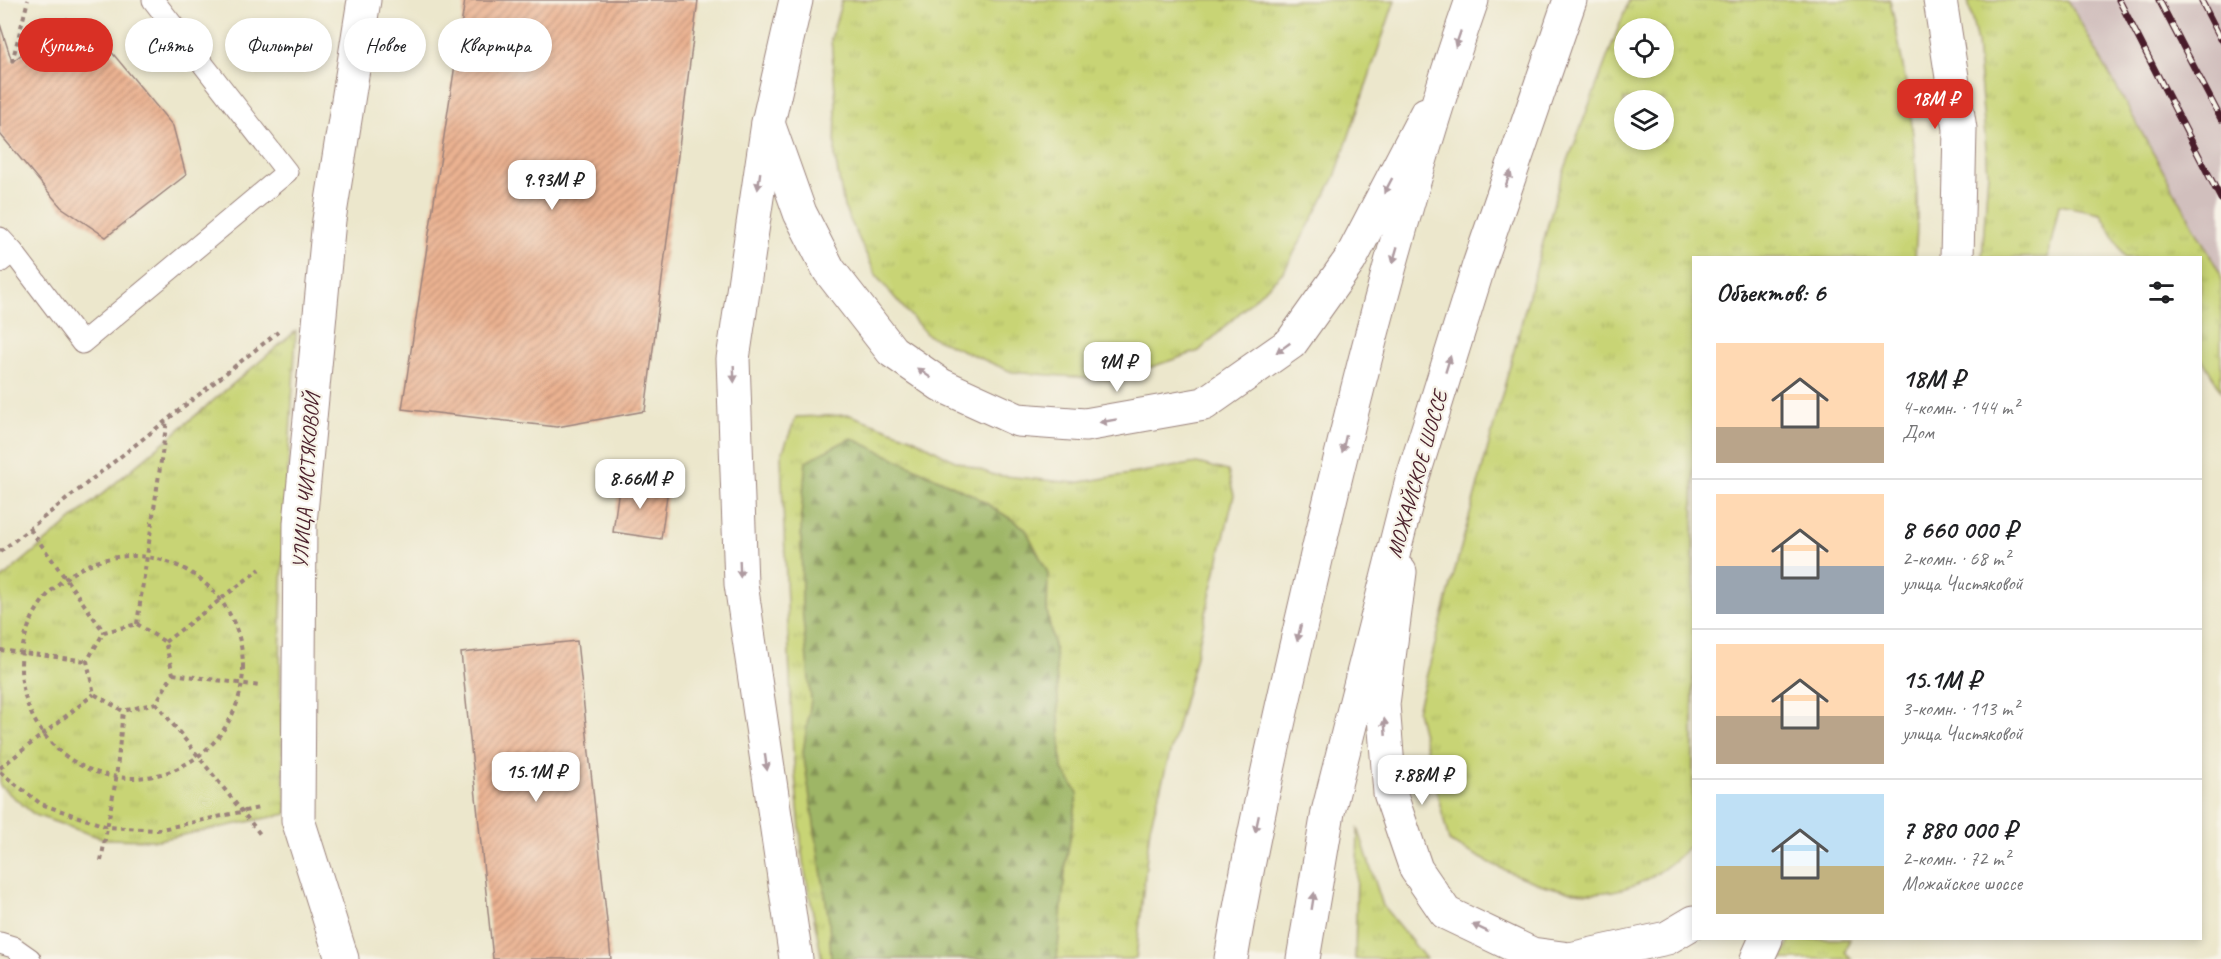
<!DOCTYPE html>
<html lang="ru">
<head>
<meta charset="utf-8">
<style>
	body { margin:0; font-family:Caveat,sans-serif; background:#f6f6f6; color:#202124; height:100vh; display:flex; flex-direction:column; font-size:22px; white-space:nowrap }
	* { box-sizing:border-box; margin:0 }
	p { font-size:20px; color:#757577 }
	.icon { flex:none; width:33px; height:33px; fill:none; stroke:currentColor; stroke-width:2; stroke-linecap:round; stroke-linejoin:round }
	.map { position:relative; flex:1; overflow:hidden }
	.drawer { position:absolute; left:1692px; top:256px; width:510px; height:684px; display:flex; flex-direction:column; background:#fff; border-radius:0px; box-shadow:0 3px 9px #0003 }
	.drawer>* { flex:none }
	.top-card { position:absolute; left:18px; top:18px; width:570px; height:54px; display:flex; gap:12px }
	.buttons { position:absolute; left:1614px; top:18px; display:grid; gap:12px }
	.buttons a { display:grid; place-items:center; width:60px; height:60px; border-radius:50%; background:#fff; box-shadow:0 3px 9px #0003; font-size:30px }
	.price { position:absolute; translate:-50% -51px; padding:0 14px; border-radius:12px; background:#fff; color:#222; font-size:20px; line-height:39px; filter:drop-shadow(0 2px 3px #0008) }
	.price::after { content:''; position:absolute; left:50%; top:36px; width:18px; height:14px; margin-left:-9px; background:inherit; clip-path:polygon(0 0,100% 0,50% 100%) }
	.price.active { background:#d93025; color:#fff }
	ul { padding:0; list-style:none }
	li { display:flex; align-items:center; gap:18px; height:150px; padding:0 24px }
	li+li { border-top:2px solid #e0e0e0 }
	li span { display:grid; place-items:center; flex:none; width:168px; height:120px; border-radius:0px; color:#555 }
	li>.icon { margin-inline-start:auto }
	span .icon { width:72px; height:72px; fill:#fffc; stroke-width:1 }
	li b { font-size:26px }
	h2 { display:flex; justify-content:space-between; align-items:center; height:72px; padding:0 24px; font-size:26px }
	.tag { padding:0 21px; border-radius:27px; background:#fff; box-shadow:0 3px 9px #0003; font-size:21px; line-height:54px }
	.tag.active { background:#d93025; color:#fff }
	.map>svg:first-child { display:block }
	.industrial { fill:#d1bfbd }
	.grass { fill:url(#grass-tufts); stroke:#897a50; stroke-width:1.5; fill-rule:evenodd }
	.forest { fill:url(#forest-firs); stroke:#746a48; stroke-width:1.5 }
	.building { fill:url(#building-hatch) }
	.lines { fill:none; stroke-linecap:round; stroke-linejoin:round }
	.service-casing { stroke:#9b837c; stroke-width:23 }
	.minor-casing { stroke:#9b837c; stroke-width:35 }
	.tertiary-casing { stroke:#9b837c; stroke-width:35 }
	.primary-casing { stroke:#9b837c; stroke-width:35 }
	.path { stroke:#9b837c; stroke-width:4; stroke-dasharray:4.5 4.5; stroke-linecap:butt }
	.service { stroke:#fff; stroke-width:21 }
	.minor { stroke:#fff; stroke-width:33 }
	.tertiary { stroke:#fff; stroke-width:33 }
	.primary { stroke:#fff; stroke-width:33 }
	.rail-casing { stroke:#4a1f2b; stroke-width:7 }
	.rail { stroke:#f7f3e8; stroke-width:4.5; stroke-dasharray:14; stroke-linecap:butt }
	.oneway { fill:#ae9aa0 }
	.labels { text-anchor:middle; dominant-baseline:central; stroke-width:4.5; stroke-linejoin:round; paint-order:stroke }
	.street-label { font-size:21px; fill:#4a1f2b; stroke:#f7f3e8 }
</style>
</head>
<body>
<div class="map">
<svg width="2221" height="959" viewBox="0 0 2221 959">
	<defs>
		<pattern id="grass-tufts" width="24" height="20" patternUnits="userSpaceOnUse" patternTransform="scale(1.5)"><rect width="24" height="20" fill="#c8d475"/><path d="M3 7l-1-3M5 7V3M7 7l1-3M15 17l-1-3M17 17v-4M19 17l1-3" fill="none" stroke="#adb665"/></pattern>
		<pattern id="forest-firs" width="22" height="20" patternUnits="userSpaceOnUse" patternTransform="scale(1.5)"><rect width="22" height="20" fill="#9eb666"/><path d="M5 1l3.5 6h-7zM16 11l3.5 6h-7z" fill="#839354"/></pattern>
		<pattern id="building-hatch" width="6" height="6" patternUnits="userSpaceOnUse" patternTransform="scale(1.5)"><rect width="6" height="6" fill="#ebb291"/><path d="M-1 1l2-2M0 6l6-6M5 7l2-2" fill="none" stroke="#c09077"/></pattern>
	</defs>
	<rect width="100%" height="100%" fill="#f7f3e8"/>
	<filter id="ink" filterUnits="userSpaceOnUse"><feTurbulence type="fractalNoise" baseFrequency=".0167" numOctaves="2"/><feDisplacementMap in="SourceGraphic" scale="12" xChannelSelector="R" yChannelSelector="G"/><feConvolveMatrix kernelMatrix="1 2 1 2 8 2 1 2 1" color-interpolation-filters="sRGB"/></filter>
	<filter id="wash" filterUnits="userSpaceOnUse"><feTurbulence type="fractalNoise" baseFrequency=".008" numOctaves="4" result="noise"/><feDisplacementMap in="SourceGraphic" scale="24" xChannelSelector="R" yChannelSelector="G"/><feGaussianBlur stdDeviation="1.35" result="paint"/><feColorMatrix in="noise" values="0 0 0 0 0 0 0 0 0 0 0 0 0 0 0 0 0 1.4 0 .05"/><feComposite in="paint" operator="in"/></filter>
	<g filter="url(#wash)">
		<rect width="100%" height="100%" fill="#ece7cc"/>
		<path class="industrial" d="M 2068,0 L 2221,0 L 2221,275 Z"/>
		<g class="grass">
			<path d="M 842,0 L 1395,0 L 1335,177 L 1284,271 L 1199,351 L 1112,380 L 1012,372 L 927,335 L 877,277 L 844,207 L 835,157 L 836,103 L 831,39 Z"/>
			<path d="M 1629,0 L 1890,0 C 1908,85 1923,171 1915,258 L 1694,258 L 1693,842 C 1615,929 1534,888 1449,841 L 1417,711 L 1558,187 ZM 1624,28 L 1664,28 L 1664,68 L 1624,68 ZM 1624,100 L 1664,100 L 1664,140 L 1624,140 Z"/>
			<path d="M 1968,0 L 2068,0 L 2221,275 L 2221,391 L 2201,357 L 2200,258 L 2125,258 L 2101,213 L 2059,205 L 2048,258 L 1982,258 L 1988,172 L 1977,43 Z"/>
			<path d="M 296,331 C 288,491 271,654 287,814 L 158,840 L 104,839 L 35,815 L 0,786 L 0,580 Z"/>
			<path d="M 850,415 L 913,438 L 953,460 L 994,475 L 1075,483 L 1197,463 L 1228,471 L 1234,495 L 1193,668 L 1150,827 L 1136,959 L 822,959 L 803,862 L 793,752 L 781,456 L 796,417 Z"/>
			<path d="M 1358,828 L 1383,906 L 1426,959 L 1355,959 Z"/>
			<path d="M 1790,939 L 1850,939 L 1845,952 L 1852,959 L 1782,959 Z"/>
		</g>
		<path class="forest" d="M 851,438 L 975,496 L 1025,528 L 1048,573 L 1047,611 L 1055,651 L 1062,768 L 1078,793 L 1066,862 L 1057,959 L 831,959 L 829,921 L 803,752 L 811,700 L 802,609 L 801,516 L 806,461 Z"/>
		<g id="blocks">
			<g class="building">
				<path d="M 465,0 L 698,0 L 645,411 L 557,427 L 402,409 Z"/>
				<path d="M 67,18 L 109,49 L 173,126 L 186,175 L 106,237 L 61,207 L 0,134 L 0,24 L 12,62 Z"/>
				<path d="M 620,481 L 668,488 L 661,539 L 613,532 Z"/>
				<path d="M 577,641 L 611,959 L 493,959 L 461,653 Z"/>
			</g>
		</g>
	</g>
	<g filter="url(#ink)">
		<use href="#blocks" fill-opacity="0" stroke="#9b837c" stroke-width="1.5"/>
		<g class="lines">
			<g class="service-casing">
				<g id="service">
					<path d="M 0,238 L 13,252 L 0,262"/>
					<path d="M 13,252 L 82,343 L 287,172 L 153,0"/>
					<path d="M 0,943 L 13,947 L 30,959"/>
				</g>
			</g>
			<g class="minor-casing">
				<path id="minor" d="M 342,959 L 298,820 L 300,523 L 329,220 L 364,0"/>
			</g>
			<g class="tertiary-casing">
				<g id="tertiary">
					<path d="M 796,0 L 768,123 L 733,359 L 741,584 L 796,959"/>
					<path d="M 1940,0 L 1960,129 L 1957,258"/>
					<path d="M 768,123 L 800,213 L 829,270 L 892,351 L 941,385 L 1018,420 L 1085,425 L 1204,404 L 1291,343 L 1350,260 L 1426,114"/>
					<path d="M 1400,572 L 1383,704 L 1390,793 L 1416,869 L 1446,913 L 1532,954 L 1570,959 L 1667,938 L 1694,922"/>
					<path d="M 1757,959 L 1766,939"/>
				</g>
			</g>
			<g class="primary-casing">
				<g id="primary">
					<path d="M 1231,959 C 1254,823 1286,689 1317,555 C 1361,369 1409,181 1472,0"/>
					<path d="M 1303,959 L 1328,812 L 1412,480 L 1479,265 L 1570,0"/>
				</g>
			</g>
			<g class="path">
				<path d="M 12,62 L 28,0"/>
				<path d="M 30,529 L 104,632"/>
				<path d="M 0,552 L 278,332"/>
				<circle cx="132" cy="667" r="111"/>
				<path d="M 137,624 L 165,642 L 173,674 L 156,703 L 123,711 L 94,694 L 87,661 L 104,632 Z"/>
				<path d="M 137,624 L 167,420"/>
				<path d="M 165,642 L 260,569"/>
				<path d="M 0,650 L 87,661"/>
				<path d="M 173,674 L 260,686"/>
				<path d="M 156,703 L 260,834"/>
				<path d="M 0,768 L 94,694"/>
				<path d="M 0,772 L 41,804 L 108,827 L 157,830 L 259,808"/>
				<path d="M 101,861 L 116,779 L 123,711"/>
			</g>
			<use href="#service" class="service"/>
			<use href="#minor" class="minor"/>
			<use href="#tertiary" class="tertiary"/>
			<use href="#primary" class="primary"/>
			<g class="rail-casing">
				<g id="rail">
					<path d="M 2119,0 L 2221,199"/>
					<path d="M 2159,0 L 2221,119"/>
					<path d="M 2201,0 L 2221,39"/>
				</g>
			</g>
			<use href="#rail" class="rail"/>
		</g>
		<defs><path id="oneway-solid" d="M-6-.8H1V-3.2L6.5 0L1 3.2V.8H-6Z" transform="scale(1.5)"/></defs>
		<g class="oneway">
			<use href="#oneway-solid" transform="translate(1458 39) rotate(109)"/>
			<use href="#oneway-solid" transform="translate(1508 179) rotate(-71)"/>
			<use href="#oneway-solid" transform="translate(759 181) rotate(98)"/>
			<use href="#oneway-solid" transform="translate(1388 186) rotate(118)"/>
			<use href="#oneway-solid" transform="translate(1395 255) rotate(106)"/>
			<use href="#oneway-solid" transform="translate(1283 348) rotate(144)"/>
			<use href="#oneway-solid" transform="translate(1448 364) rotate(-73)"/>
			<use href="#oneway-solid" transform="translate(924 373) rotate(-145)"/>
			<use href="#oneway-solid" transform="translate(734 374) rotate(88)"/>
			<use href="#oneway-solid" transform="translate(1108 421) rotate(170)"/>
			<use href="#oneway-solid" transform="translate(1344 444) rotate(103)"/>
			<use href="#oneway-solid" transform="translate(740 569) rotate(88)"/>
			<use href="#oneway-solid" transform="translate(1299 633) rotate(103)"/>
			<use href="#oneway-solid" transform="translate(1385 727) rotate(-95)"/>
			<use href="#oneway-solid" transform="translate(766 762) rotate(82)"/>
			<use href="#oneway-solid" transform="translate(1257 824) rotate(102)"/>
			<use href="#oneway-solid" transform="translate(1313 901) rotate(-81)"/>
			<use href="#oneway-solid" transform="translate(1480 928) rotate(-155)"/>
		</g>
	</g>
	<g class="labels">
		<g class="street-label">
			<text transform="translate(1417 474) rotate(-74)">МОЖАЙСКОЕ ШОССЕ</text>
			<text transform="translate(306 481) rotate(-86)">УЛИЦА ЧИСТЯКОВОЙ</text>
		</g>
	</g>
</svg>
<div class="buttons">
<a><svg class="icon" aria-label="locate" viewBox="0 0 24 24"><circle cx="12" cy="12" r="6"/><path d="M12 2v4M12 18v4M2 12h4M18 12h4"/></svg></a>
<a><svg class="icon" aria-label="layers" viewBox="0 0 24 24"><path d="M12 4l9 5-9 5-9-5zM3 14l9 5 9-5"/></svg></a>
</div>
<b class="price active" style="left:1935px;top:130px">18M ₽</b>
<b class="price" style="left:552px;top:211px">9.93M ₽</b>
<b class="price" style="left:1117px;top:393px">9M ₽</b>
<b class="price" style="left:640px;top:510px">8.66M ₽</b>
<b class="price" style="left:536px;top:803px">15.1M ₽</b>
<b class="price" style="left:1422px;top:806px">7.88M ₽</b>
<div class="top-card">
<a class="tag active">Купить</a>
<a class="tag">Снять</a>
<a class="tag">Фильтры</a>
<a class="tag">Новое</a>
<a class="tag">Квартира</a>
</div>
<section class="drawer">
<h2>Объектов: 6<svg class="icon" aria-label="filters" viewBox="0 0 24 24"><path d="M4 7h16M4 17h16"/><circle cx="9" cy="7" r="2"/><circle cx="15" cy="17" r="2"/></svg></h2>
<ul>
<li><span style="background:linear-gradient(#ffd9b3 70%,#b9a48a 0)"><svg class="icon" aria-label="home" viewBox="0 0 24 24"><path d="M3 11l9-7 9 7M6 9v11h12V9"/></svg></span><div><b>18M ₽</b><p>4-комн. · 144 m²</p><p>Дом</p></div></li>
<li><span style="background:linear-gradient(#ffd9b3 60%,#9aa5b1 0)"><svg class="icon" aria-label="home" viewBox="0 0 24 24"><path d="M3 11l9-7 9 7M6 9v11h12V9"/></svg></span><div><b>8 660 000 ₽</b><p>2-комн. · 68 m²</p><p>улица Чистяковой</p></div></li>
<li><span style="background:linear-gradient(#ffd9b3 60%,#b9a48a 0)"><svg class="icon" aria-label="home" viewBox="0 0 24 24"><path d="M3 11l9-7 9 7M6 9v11h12V9"/></svg></span><div><b>15.1M ₽</b><p>3-комн. · 113 m²</p><p>улица Чистяковой</p></div></li>
<li><span style="background:linear-gradient(#bfe0f5 60%,#c2b280 0)"><svg class="icon" aria-label="home" viewBox="0 0 24 24"><path d="M3 11l9-7 9 7M6 9v11h12V9"/></svg></span><div><b>7 880 000 ₽</b><p>2-комн. · 72 m²</p><p>Можайское шоссе</p></div></li>
</ul>
</section>
</div>
</body>
</html>
